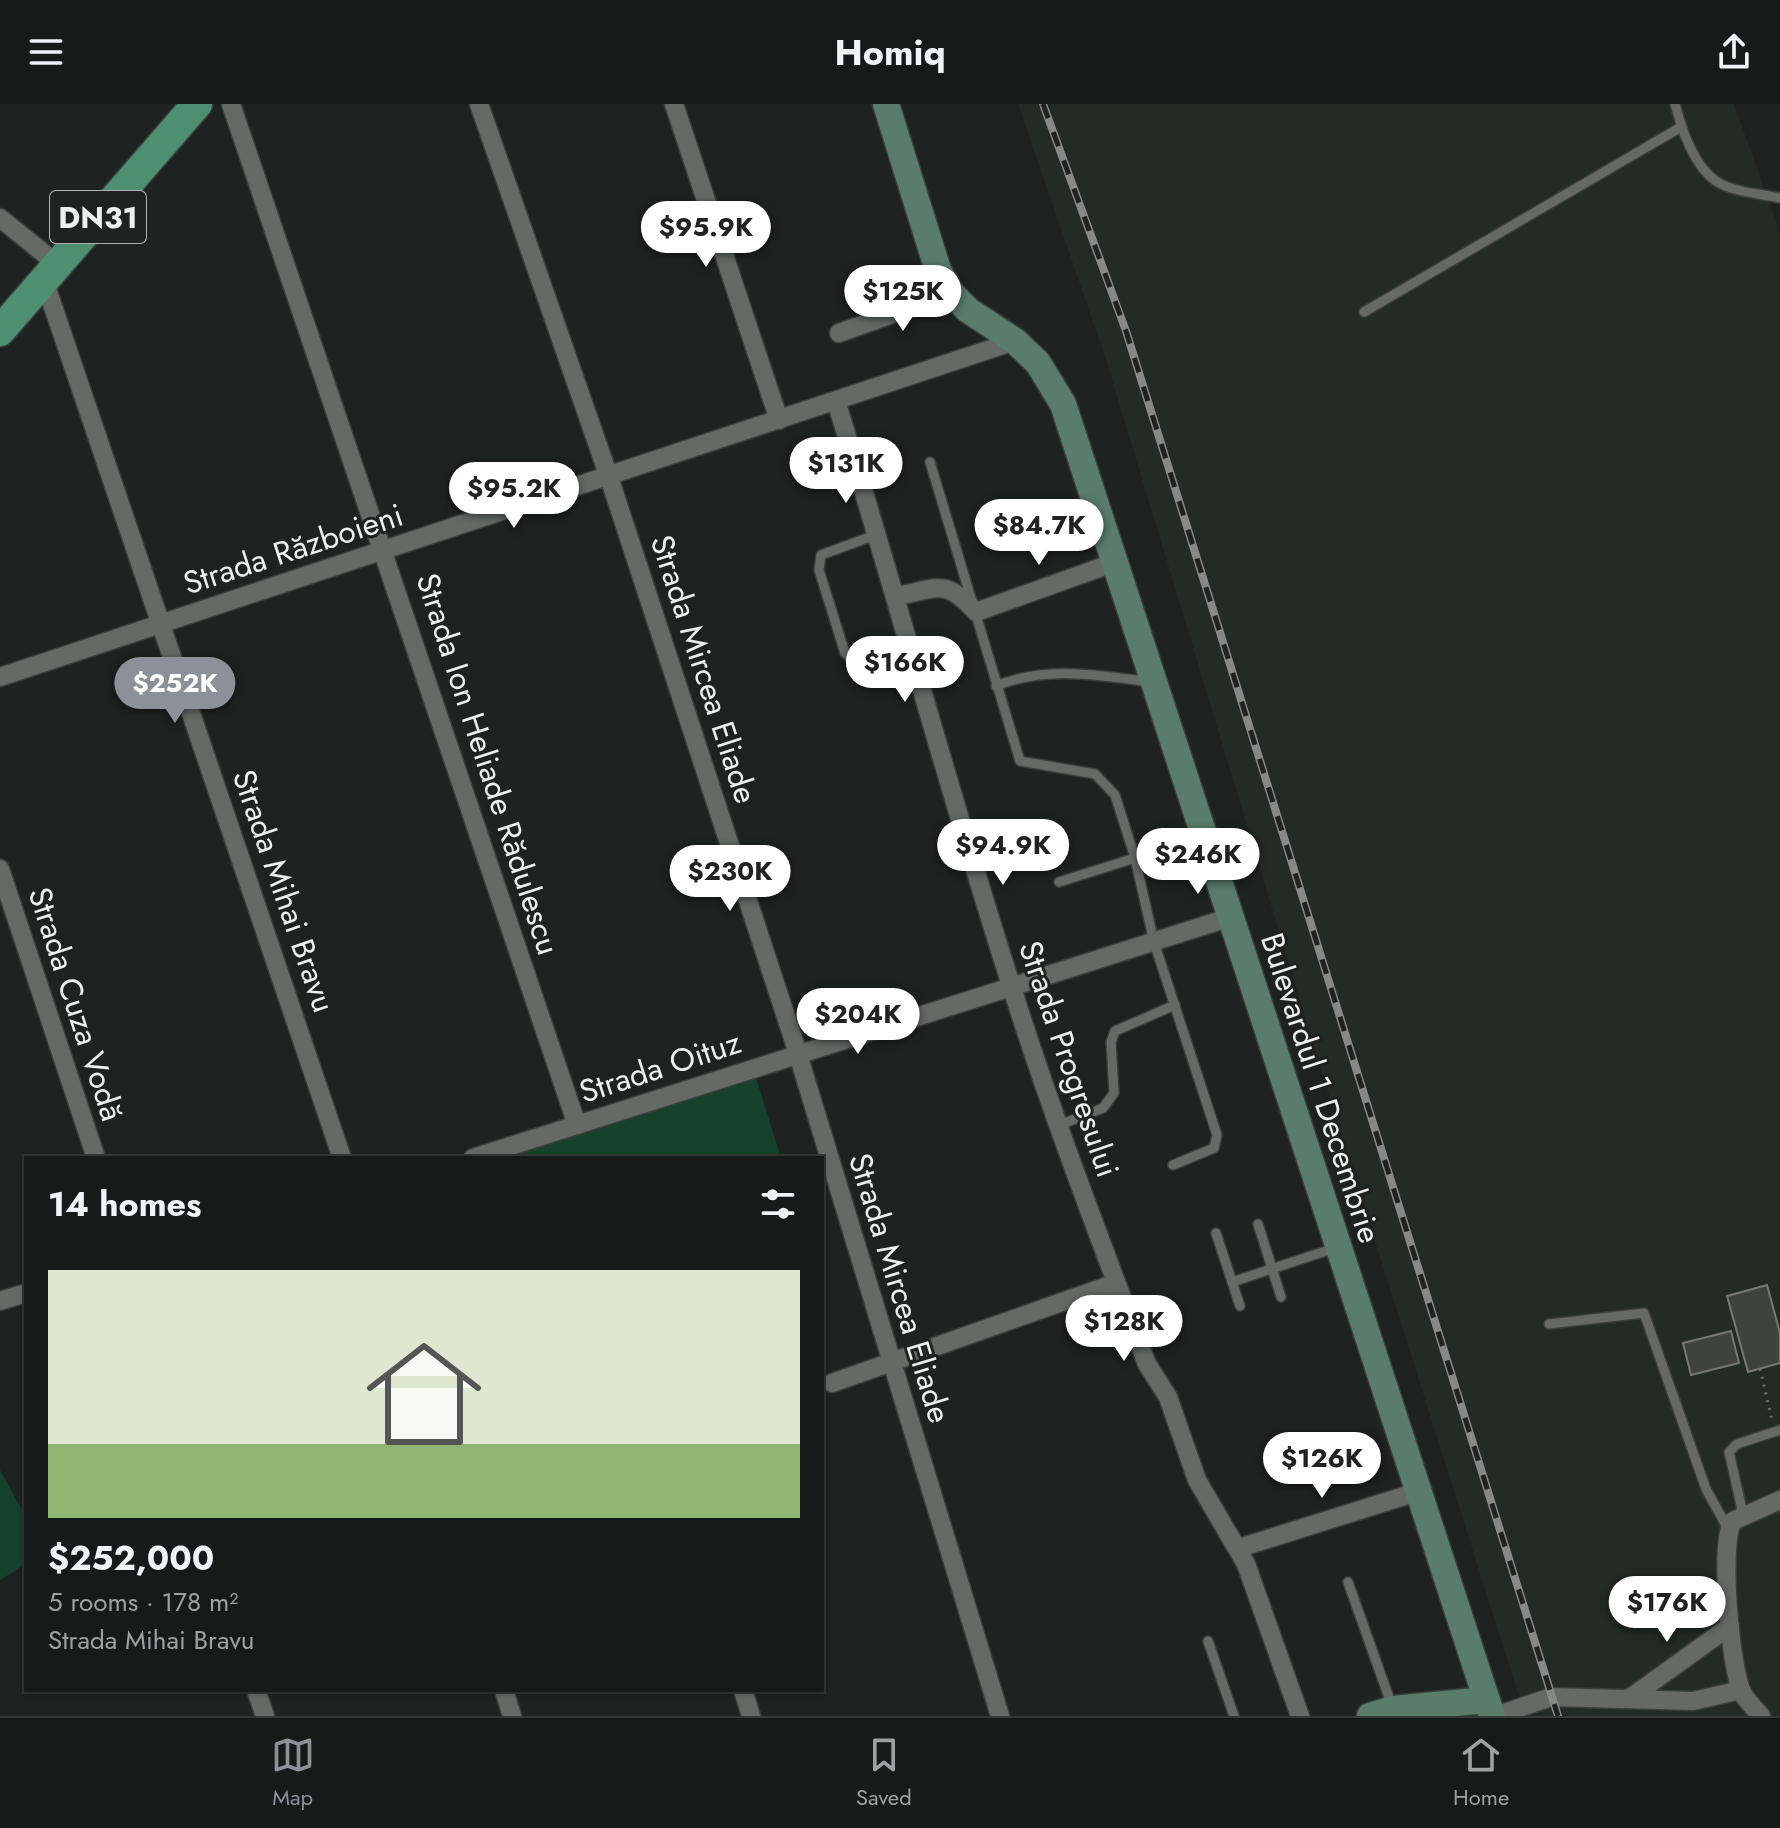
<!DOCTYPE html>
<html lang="en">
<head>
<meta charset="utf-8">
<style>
	body { margin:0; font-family:Jost,sans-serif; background:#1f2321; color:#f1f3f6; height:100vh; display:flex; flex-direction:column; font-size:30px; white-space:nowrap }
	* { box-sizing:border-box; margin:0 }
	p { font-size:26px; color:#9ea1a2 }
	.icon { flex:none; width:44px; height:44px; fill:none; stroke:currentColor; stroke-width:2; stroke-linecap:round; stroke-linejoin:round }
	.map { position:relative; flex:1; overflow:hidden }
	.sheet { position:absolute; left:24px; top:1052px; width:800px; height:536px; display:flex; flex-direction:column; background:#161a18; border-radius:0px; box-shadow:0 2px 6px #0004,0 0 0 2px #353837 }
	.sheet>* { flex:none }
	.price { position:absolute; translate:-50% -68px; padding:0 18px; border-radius:28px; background:#fff; color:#222; font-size:26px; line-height:52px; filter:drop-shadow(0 2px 4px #0008) }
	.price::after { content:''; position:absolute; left:50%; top:48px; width:24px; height:18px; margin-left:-12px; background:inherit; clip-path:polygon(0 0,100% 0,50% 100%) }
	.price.selected { background:#8c9099; color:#fff }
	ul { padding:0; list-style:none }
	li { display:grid; align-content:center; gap:16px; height:424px; padding:0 24px }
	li+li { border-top:2px solid #353837 }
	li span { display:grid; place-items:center; height:248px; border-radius:0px; color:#555 }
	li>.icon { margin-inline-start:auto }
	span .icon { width:144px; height:144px; fill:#fffc; stroke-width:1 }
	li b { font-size:34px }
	h2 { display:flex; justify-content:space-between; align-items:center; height:96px; padding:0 24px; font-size:34px }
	header { display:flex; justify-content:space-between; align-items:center; height:104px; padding:0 24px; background:#161a18; font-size:36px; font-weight:700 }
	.tabs { display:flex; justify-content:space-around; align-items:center; height:112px; border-top:2px solid #353837; background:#161a18; font-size:22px; color:#9ea1a2 }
	.tabs a { display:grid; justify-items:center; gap:4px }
	.tabs .selected { color:#8c9099 }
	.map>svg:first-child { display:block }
	.built { fill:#222b25 }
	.green { fill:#15422b }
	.building { fill:#3e4340; stroke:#747975; stroke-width:2 }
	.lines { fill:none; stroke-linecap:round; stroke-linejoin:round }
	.lane-casing { stroke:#3a3e3c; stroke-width:12 }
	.street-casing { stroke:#3a3e3c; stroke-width:21 }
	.secondary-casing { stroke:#3a3e3c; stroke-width:29 }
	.primary-casing { stroke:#3a3e3c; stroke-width:33 }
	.path { stroke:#6b6f6d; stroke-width:3; stroke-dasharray:2 6; stroke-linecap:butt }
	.lane { stroke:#656a67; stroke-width:9 }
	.street { stroke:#656a67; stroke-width:18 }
	.secondary { stroke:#597d6a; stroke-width:26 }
	.primary { stroke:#4d8f6e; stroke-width:30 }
	.rail-casing { stroke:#858987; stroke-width:8 }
	.rail { stroke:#1e2220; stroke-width:5; stroke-dasharray:15; stroke-linecap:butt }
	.labels { text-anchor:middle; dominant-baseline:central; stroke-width:6; stroke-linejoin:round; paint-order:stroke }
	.shield { fill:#1e2220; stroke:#afb2b0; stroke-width:2 }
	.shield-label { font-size:30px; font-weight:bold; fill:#edf0ee }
	.street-label { font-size:32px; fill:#edf0ee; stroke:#1e2220 }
</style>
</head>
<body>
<header><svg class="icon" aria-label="menu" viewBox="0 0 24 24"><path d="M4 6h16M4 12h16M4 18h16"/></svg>Homiq<svg class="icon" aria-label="share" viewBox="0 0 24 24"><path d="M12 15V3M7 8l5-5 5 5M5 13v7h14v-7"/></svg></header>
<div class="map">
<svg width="1780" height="1612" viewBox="0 0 1780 1612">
	<rect width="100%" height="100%" fill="#1e2220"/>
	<path class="built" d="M 1018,0 L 1734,0 L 1780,128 L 1780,1612 L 1525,1612 L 1319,960 L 1106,256 Z"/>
	<g class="green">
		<path d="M 756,974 L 781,1054 L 486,1054 Z"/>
		<path d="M 0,1366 L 26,1413 L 26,1460 L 0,1476 Z"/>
	</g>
	<g class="building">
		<path d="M 1767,1181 L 1780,1229 L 1780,1259 L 1748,1268 L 1727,1192 Z"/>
		<path d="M 1731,1227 L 1739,1259 L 1691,1271 L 1683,1239 Z"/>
	</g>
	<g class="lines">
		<g class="lane-casing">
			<g id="lane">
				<path d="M 1675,0 C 1682,27 1696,69 1723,81 C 1740,89 1762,90 1780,94"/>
				<path d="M 1364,208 L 1681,23"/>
				<path d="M 930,358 L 1020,657 L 1095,670 L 1115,691 L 1135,754 L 1154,838 L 1217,1031 L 1214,1044 L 1173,1061"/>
				<path d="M 878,430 L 821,451 L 819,466 L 845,549 L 854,557 L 910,544"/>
				<path d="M 996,582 C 1048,561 1097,571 1151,578"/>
				<path d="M 1059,778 L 1135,754"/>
				<path d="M 1057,1022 L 1103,1004 L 1114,989 L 1111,938 L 1115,927 L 1175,901"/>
				<path d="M 1258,1120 L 1281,1193"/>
				<path d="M 1216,1129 L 1240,1202"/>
				<path d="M 1232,1178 L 1335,1144"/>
				<path d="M 1549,1220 L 1644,1209 L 1706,1385 L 1728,1425"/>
				<path d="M 1743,1410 L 1729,1348 L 1737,1340 L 1780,1326"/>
				<path d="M 1348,1478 L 1392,1602"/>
				<path d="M 1208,1537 L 1234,1612"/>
			</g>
		</g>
		<g class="street-casing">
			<g id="street">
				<path d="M 231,0 L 577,1021"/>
				<path d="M 479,0 L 609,373 L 793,934 L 1000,1612"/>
				<path d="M 674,0 L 779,316"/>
				<path d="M 0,114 L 57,160"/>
				<path d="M 44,176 L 342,1054"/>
				<path d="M 839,229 L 951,189"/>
				<path d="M 836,297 C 897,492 949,689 1012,884 C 1052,1011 1100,1135 1147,1260 L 1168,1293 L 1197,1376 L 1246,1460 L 1300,1612"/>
				<path d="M 897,492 C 939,484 945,474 976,508 L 1116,458"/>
				<path d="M 0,573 L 1015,237"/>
				<path d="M 0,765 L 96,1054"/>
				<path d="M 473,1054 L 1231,813"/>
				<path d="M 0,1197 L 26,1189"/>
				<path d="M 832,1279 L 1116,1179"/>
				<path d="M 1239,1444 L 1417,1388"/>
				<path d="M 256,1586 L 265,1612"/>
				<path d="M 504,1586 L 512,1612"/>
				<path d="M 743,1586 L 751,1612"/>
				<path d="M 1630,1594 L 1730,1522"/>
				<path d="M 1496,1612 L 1551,1593 L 1693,1597 L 1741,1586"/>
				<path d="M 1761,1612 C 1755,1604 1746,1597 1742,1588 C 1730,1562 1719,1439 1733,1417 L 1780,1396"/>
			</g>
		</g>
		<g class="secondary-casing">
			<g id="secondary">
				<path d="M 886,0 L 938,166 L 951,189 L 968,206 L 1015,237 L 1038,259 L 1063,300 L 1492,1612"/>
				<path d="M 1370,1612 L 1393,1605 L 1487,1596"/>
			</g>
		</g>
		<g class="primary-casing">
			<path id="primary" d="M 0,227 L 197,0"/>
		</g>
		<path class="path" d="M 1760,1265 L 1772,1316"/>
		<use href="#lane" class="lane"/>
		<use href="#street" class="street"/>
		<use href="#secondary" class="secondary"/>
		<use href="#primary" class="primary"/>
		<g class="rail-casing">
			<path id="rail" d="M 1043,0 L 1126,227 L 1558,1612"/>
		</g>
		<use href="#rail" class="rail"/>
	</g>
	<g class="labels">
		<rect class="shield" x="50" y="87" width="96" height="52" rx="6"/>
		<g class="shield-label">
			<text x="98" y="113">DN31</text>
		</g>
		<g class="street-label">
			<text transform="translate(293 445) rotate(-18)">Strada Războieni</text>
			<text transform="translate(704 565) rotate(72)">Strada Mircea Eliade</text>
			<text transform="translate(488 660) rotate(72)">Strada Ion Heliade Rădulescu</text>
			<text transform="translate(284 787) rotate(71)">Strada Mihai Bravu</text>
			<text transform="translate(76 900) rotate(72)">Strada Cuza Vodă</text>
			<text transform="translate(1069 955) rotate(71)">Strada Progresului</text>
			<text transform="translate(660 963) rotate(-18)">Strada Oituz</text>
			<text transform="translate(1321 984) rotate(72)">Bulevardul 1 Decembrie</text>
			<text transform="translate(900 1184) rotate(73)">Strada Mircea Eliade</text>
		</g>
	</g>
</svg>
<b class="price" style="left:706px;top:165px">$95.9K</b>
<b class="price" style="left:903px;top:229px">$125K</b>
<b class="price" style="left:846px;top:401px">$131K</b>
<b class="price" style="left:514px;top:426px">$95.2K</b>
<b class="price" style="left:1039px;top:463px">$84.7K</b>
<b class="price" style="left:905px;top:600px">$166K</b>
<b class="price selected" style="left:175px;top:621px">$252K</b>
<b class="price" style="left:1003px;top:783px">$94.9K</b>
<b class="price" style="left:1198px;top:792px">$246K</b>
<b class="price" style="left:730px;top:809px">$230K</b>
<b class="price" style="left:858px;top:952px">$204K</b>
<b class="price" style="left:1124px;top:1259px">$128K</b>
<b class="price" style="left:1322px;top:1396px">$126K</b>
<b class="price" style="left:1667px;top:1540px">$176K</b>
<section class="sheet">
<h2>14 homes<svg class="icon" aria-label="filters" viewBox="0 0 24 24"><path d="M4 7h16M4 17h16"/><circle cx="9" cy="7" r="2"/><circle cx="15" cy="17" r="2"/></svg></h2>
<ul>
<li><span style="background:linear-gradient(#dfe7d0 70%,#8fb573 0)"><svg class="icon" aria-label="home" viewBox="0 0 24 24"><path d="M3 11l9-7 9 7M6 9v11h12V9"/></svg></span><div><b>$252,000</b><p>5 rooms · 178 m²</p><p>Strada Mihai Bravu</p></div></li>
</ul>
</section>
</div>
<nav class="tabs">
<a class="selected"><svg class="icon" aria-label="map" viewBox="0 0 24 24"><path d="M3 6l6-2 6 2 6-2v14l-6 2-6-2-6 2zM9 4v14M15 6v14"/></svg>Map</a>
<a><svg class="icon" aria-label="saved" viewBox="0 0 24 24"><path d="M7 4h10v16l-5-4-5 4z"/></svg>Saved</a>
<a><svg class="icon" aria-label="home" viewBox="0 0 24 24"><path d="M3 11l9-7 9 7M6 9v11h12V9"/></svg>Home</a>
</nav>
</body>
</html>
